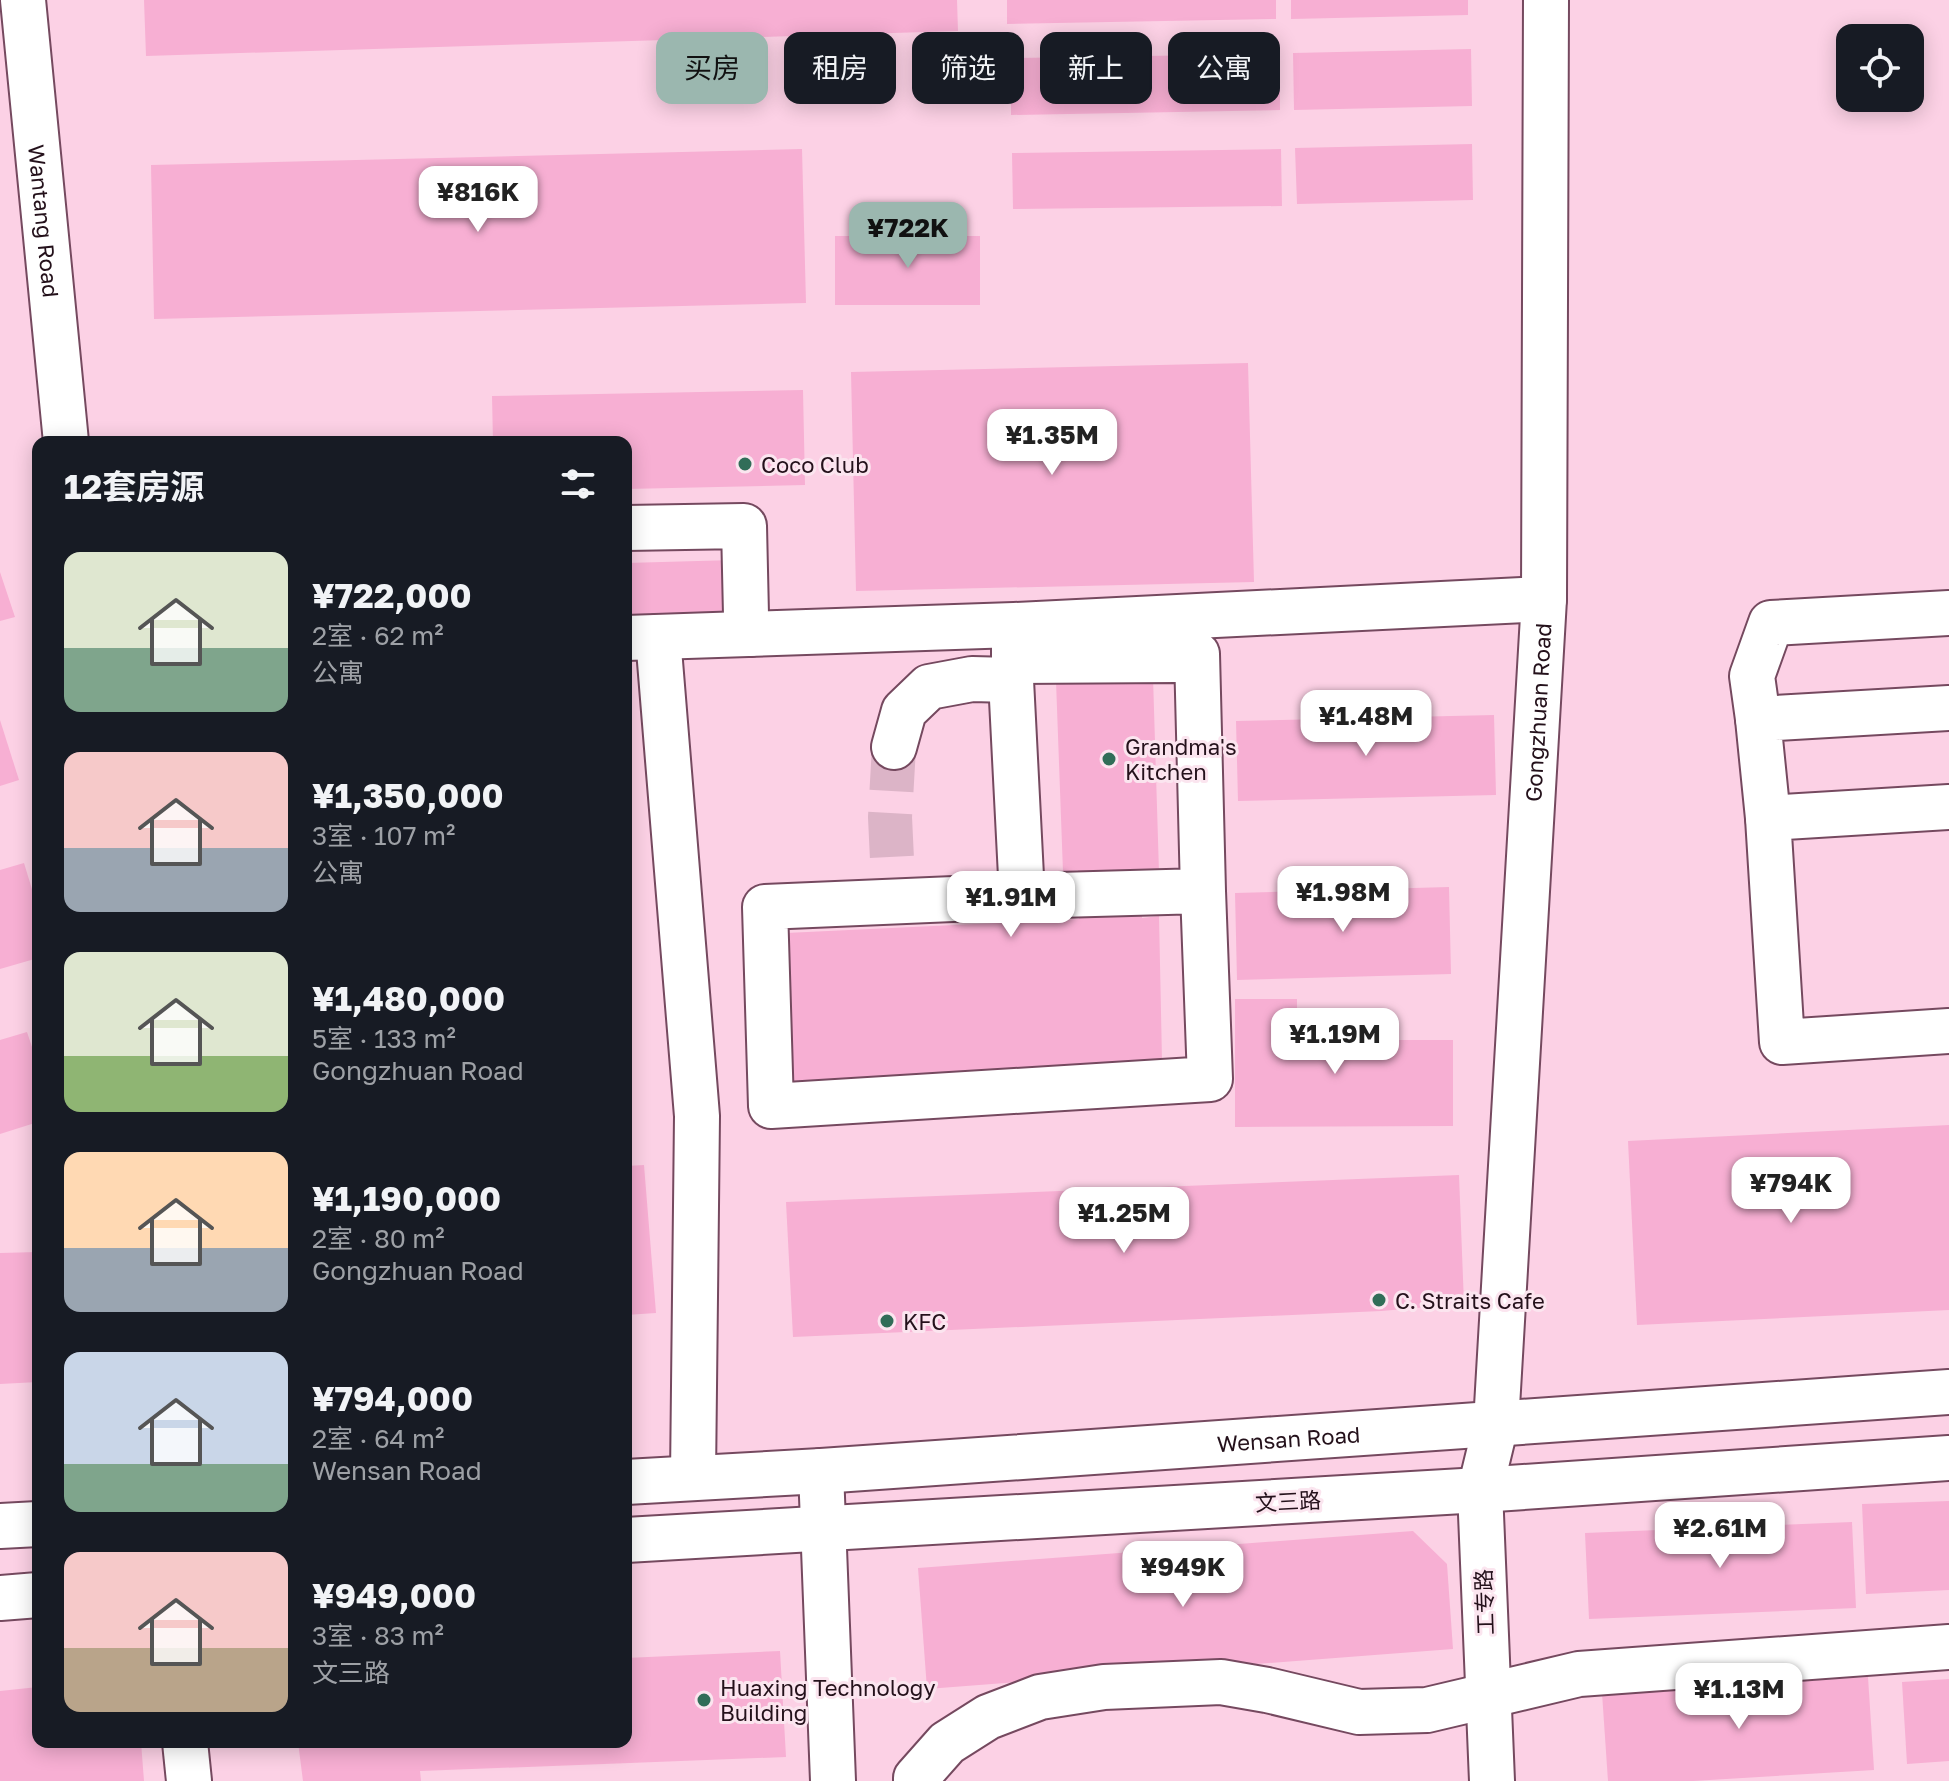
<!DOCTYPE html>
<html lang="zh">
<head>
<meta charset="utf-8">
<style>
	body { margin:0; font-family:"Golos Text","Noto Sans SC",sans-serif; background:#20242c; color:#f1f3f6; height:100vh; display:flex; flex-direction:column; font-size:30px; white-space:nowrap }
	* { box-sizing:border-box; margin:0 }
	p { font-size:26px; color:#9ea1a6 }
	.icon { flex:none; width:44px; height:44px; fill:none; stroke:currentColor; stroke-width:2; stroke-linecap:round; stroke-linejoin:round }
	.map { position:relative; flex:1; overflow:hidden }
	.drawer { position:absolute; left:32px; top:436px; width:600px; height:1312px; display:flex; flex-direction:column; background:#171b24; border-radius:16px; box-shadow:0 4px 20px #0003 }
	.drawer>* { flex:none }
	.hud { position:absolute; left:656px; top:32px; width:760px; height:72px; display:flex; gap:16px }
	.fabs { position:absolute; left:1836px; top:24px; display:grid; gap:16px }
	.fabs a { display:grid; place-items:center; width:88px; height:88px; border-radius:16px; background:#171b24; box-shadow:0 4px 20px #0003; font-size:40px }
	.price { position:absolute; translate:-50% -68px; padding:0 18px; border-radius:16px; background:#fff; color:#222; font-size:26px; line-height:52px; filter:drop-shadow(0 2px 4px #0008) }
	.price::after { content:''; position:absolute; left:50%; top:48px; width:24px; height:18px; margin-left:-12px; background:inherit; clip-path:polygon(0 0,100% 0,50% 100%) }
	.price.current { background:#9bb7af; color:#111 }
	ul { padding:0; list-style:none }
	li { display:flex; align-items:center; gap:24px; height:200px; padding:0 32px }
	li span { display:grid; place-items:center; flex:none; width:224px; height:160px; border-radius:16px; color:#555 }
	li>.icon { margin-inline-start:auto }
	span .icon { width:96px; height:96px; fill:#fffc; stroke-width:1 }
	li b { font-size:34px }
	h2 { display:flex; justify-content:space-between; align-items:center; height:96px; padding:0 32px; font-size:34px }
	.tag { padding:0 28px; border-radius:16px; background:#171b24; box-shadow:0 4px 20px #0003; font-size:28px; line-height:72px }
	.tag.current { background:#9bb7af; color:#111 }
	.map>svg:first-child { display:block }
	.building { fill:#f7afd3 }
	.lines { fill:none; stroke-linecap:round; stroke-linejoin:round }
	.minor-tunnel { stroke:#dcb4c7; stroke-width:44; stroke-dasharray:44 22; stroke-linecap:butt }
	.minor-casing { stroke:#75495f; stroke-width:48 }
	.major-casing { stroke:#75495f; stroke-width:48 }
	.minor { stroke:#fff; stroke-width:44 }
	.major { stroke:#fff; stroke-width:44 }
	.poi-dot { fill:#316d58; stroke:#fbe5ef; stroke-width:3 }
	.labels { text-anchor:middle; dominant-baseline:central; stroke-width:6; stroke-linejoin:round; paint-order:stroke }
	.street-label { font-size:22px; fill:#24111b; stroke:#fbe5ef }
	.poi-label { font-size:22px; fill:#24111b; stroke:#fbe5ef; text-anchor:start }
</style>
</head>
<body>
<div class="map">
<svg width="1949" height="1781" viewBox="0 0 1949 1781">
	<rect width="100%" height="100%" fill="#fcd1e5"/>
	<g class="building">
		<path d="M 144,0 L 957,0 L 958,31 L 146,56 Z"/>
		<path d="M 1007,0 L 1276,0 L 1276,19 L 1007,24 Z"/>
		<path d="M 1291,0 L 1468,0 L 1468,15 L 1291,19 Z"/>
		<path d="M 1471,49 L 1472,106 L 1294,110 L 1293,53 Z"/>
		<path d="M 1280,54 L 1280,110 L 1011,115 L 1011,58 Z"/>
		<path d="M 1472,144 L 1473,200 L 1297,204 L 1295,148 Z"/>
		<path d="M 802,149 L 806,303 L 154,319 L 151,165 Z"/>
		<path d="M 1281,149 L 1282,206 L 1013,209 L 1012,153 Z"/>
		<rect x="835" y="236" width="145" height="69"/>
		<path d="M 1248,363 L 1254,582 L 856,591 L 851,372 Z"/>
		<path d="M 803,390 L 805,485 L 626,489 L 626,442 L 493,442 L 492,396 Z"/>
		<path d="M 734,560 L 735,623 L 626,626 L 626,563 Z"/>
		<path d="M 0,572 L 15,617 L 0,621 Z"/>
		<path d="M 1153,677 L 1159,872 L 1140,872 L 1142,918 L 1159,916 L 1162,1060 L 790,1082 L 786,933 L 1079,919 L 1078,870 L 1063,872 L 1056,681 Z"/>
		<path d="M 1494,715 L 1496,795 L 1238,801 L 1236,721 Z"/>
		<path d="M 0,720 L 19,780 L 0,786 Z"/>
		<path d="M 24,863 L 38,909 L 38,958 L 0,969 L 0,870 Z"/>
		<path d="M 1449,887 L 1451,974 L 1237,980 L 1235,893 Z"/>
		<path d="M 1235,999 L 1297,999 L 1297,1040 L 1453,1040 L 1453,1126 L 1235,1127 Z"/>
		<path d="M 27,1032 L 38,1065 L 38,1122 L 0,1134 L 0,1040 Z"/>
		<path d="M 1949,1125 L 1949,1310 L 1637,1325 L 1628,1141 Z"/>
		<path d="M 644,1165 L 656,1313 L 626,1315 L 626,1166 Z"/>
		<path d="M 1459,1175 L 1464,1304 L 1381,1311 L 793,1337 L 786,1202 Z"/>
		<path d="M 38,1252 L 38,1382 L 0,1384 L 0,1253 Z"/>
		<path d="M 1949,1501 L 1949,1590 L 1866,1594 L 1862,1504 Z"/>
		<path d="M 1852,1522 L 1856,1608 L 1589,1619 L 1585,1533 Z"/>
		<path d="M 1413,1531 L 1447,1564 L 1453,1649 L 927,1689 L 918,1568 Z"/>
		<path d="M 780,1651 L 786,1757 L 420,1771 L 421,1781 L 303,1781 L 298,1742 L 626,1742 L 626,1658 Z"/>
		<path d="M 1868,1677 L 1874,1770 L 1693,1781 L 1608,1781 L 1602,1693 Z"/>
		<path d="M 1949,1679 L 1949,1761 L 1907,1764 L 1902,1682 Z"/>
		<path d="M 38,1687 L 38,1742 L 141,1742 L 144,1781 L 0,1781 L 0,1691 Z"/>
	</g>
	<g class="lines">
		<path class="minor-tunnel" d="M 894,747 L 890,817 L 894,902"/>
		<g class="minor-casing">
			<g id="minor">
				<path id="s1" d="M 23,0 L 66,442"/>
				<path d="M 626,528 L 744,526 L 746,615 L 750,634"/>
				<path d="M 1014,631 L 1014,661 L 1011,680 L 1022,896"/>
				<path d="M 658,637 L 697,1116 L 693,1477"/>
				<path d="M 626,638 L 1014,625 L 1544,599"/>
				<path d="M 1014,661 L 1175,660 L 1197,654 L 1203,891 L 1210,1079 L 771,1106 L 765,907 L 1022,896 L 1203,891"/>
				<path d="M 1758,719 L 1752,676 L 1771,623 L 1949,613"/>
				<path d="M 894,747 L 904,711 L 929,687 L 972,679 L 1011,680"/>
				<path d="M 1949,807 L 1768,818 L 1782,1042 L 1949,1031"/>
				<path d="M 1768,818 L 1758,719 L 1949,708"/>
				<path d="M 821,1471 L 833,1781"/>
				<path d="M 185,1742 L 189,1781"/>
				<path d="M 916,1781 L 916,1778 L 947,1743 L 988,1717 L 1040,1697 L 1104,1687 L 1221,1682 L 1267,1690 L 1359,1712 L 1427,1710 L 1579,1674 L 1949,1647"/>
				<path id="s2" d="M 1492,1781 L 1480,1490 L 1496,1424 L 1544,599 L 1546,0"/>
			</g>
		</g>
		<g class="major-casing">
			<g id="major">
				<path id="s3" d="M 626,1482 L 821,1471 L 1949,1392"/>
				<path d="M 0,1526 L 38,1524"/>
				<path d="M 626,1540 L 1480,1490 L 1949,1458"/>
				<path d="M 0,1598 L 38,1595"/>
			</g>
		</g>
		<use href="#minor" class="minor"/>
		<use href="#major" class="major"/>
	</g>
	<g class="poi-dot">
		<circle cx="745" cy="464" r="8"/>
		<circle cx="1109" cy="759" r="8"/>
		<circle cx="1379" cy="1300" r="8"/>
		<circle cx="887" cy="1321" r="8"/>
		<circle cx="704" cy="1700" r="8"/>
	</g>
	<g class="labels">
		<g class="street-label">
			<text stroke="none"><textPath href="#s1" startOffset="222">Wantang Road</textPath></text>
			<text stroke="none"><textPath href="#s2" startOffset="1072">Gongzhuan Road</textPath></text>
			<text stroke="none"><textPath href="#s3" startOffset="664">Wensan Road</textPath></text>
			<text transform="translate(1288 1501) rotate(-3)">文三路</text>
			<text transform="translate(1484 1602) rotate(-92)">工专路</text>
		</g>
		<g class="poi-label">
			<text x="761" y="464">Coco Club</text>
			<text x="1125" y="746">Grandma's<tspan x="1125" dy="25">Kitchen</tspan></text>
			<text x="1395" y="1300">C. Straits Cafe</text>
			<text x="903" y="1321">KFC</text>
			<text x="720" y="1687">Huaxing Technology<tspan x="720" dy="25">Building</tspan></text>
		</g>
	</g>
</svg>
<div class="fabs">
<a><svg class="icon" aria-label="locate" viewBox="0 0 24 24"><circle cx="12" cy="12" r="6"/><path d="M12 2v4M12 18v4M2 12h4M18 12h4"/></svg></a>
</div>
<b class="price" style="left:478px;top:234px">¥816K</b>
<b class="price current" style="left:908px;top:270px">¥722K</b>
<b class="price" style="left:1052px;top:477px">¥1.35M</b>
<b class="price" style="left:1366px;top:758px">¥1.48M</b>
<b class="price" style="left:1343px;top:934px">¥1.98M</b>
<b class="price" style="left:1011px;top:939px">¥1.91M</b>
<b class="price" style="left:1335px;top:1076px">¥1.19M</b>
<b class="price" style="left:1791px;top:1225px">¥794K</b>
<b class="price" style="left:1124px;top:1255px">¥1.25M</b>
<b class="price" style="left:1720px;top:1570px">¥2.61M</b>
<b class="price" style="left:1183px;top:1609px">¥949K</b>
<b class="price" style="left:1739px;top:1731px">¥1.13M</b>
<div class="hud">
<a class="tag current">买房</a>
<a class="tag">租房</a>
<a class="tag">筛选</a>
<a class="tag">新上</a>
<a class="tag">公寓</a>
</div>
<section class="drawer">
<h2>12套房源<svg class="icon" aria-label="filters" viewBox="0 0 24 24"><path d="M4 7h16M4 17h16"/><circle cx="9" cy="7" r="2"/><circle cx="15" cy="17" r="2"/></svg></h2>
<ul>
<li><span style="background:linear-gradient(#dfe7d0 60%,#7fa58c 0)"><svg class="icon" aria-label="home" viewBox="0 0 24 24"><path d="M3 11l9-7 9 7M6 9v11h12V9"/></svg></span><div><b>¥722,000</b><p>2室 · 62 m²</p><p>公寓</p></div></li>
<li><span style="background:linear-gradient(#f6c9c9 60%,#9aa5b1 0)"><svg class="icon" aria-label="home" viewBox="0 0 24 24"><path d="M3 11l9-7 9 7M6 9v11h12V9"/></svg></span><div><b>¥1,350,000</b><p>3室 · 107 m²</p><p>公寓</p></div></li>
<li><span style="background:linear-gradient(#dfe7d0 65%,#8fb573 0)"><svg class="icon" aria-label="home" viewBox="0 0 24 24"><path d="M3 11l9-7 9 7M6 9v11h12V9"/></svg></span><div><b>¥1,480,000</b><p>5室 · 133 m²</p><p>Gongzhuan Road</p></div></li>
<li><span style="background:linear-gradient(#ffd9b3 60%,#9aa5b1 0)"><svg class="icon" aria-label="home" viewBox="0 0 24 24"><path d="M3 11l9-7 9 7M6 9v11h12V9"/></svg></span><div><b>¥1,190,000</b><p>2室 · 80 m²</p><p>Gongzhuan Road</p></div></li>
<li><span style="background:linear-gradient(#c9d6e8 70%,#7fa58c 0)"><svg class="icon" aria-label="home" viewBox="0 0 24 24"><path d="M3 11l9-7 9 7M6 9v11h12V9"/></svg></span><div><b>¥794,000</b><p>2室 · 64 m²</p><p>Wensan Road</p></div></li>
<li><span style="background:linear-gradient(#f6c9c9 60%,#b9a48a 0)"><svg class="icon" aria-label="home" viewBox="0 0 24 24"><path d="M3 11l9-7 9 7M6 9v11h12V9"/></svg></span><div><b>¥949,000</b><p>3室 · 83 m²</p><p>文三路</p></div></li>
</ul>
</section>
</div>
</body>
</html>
